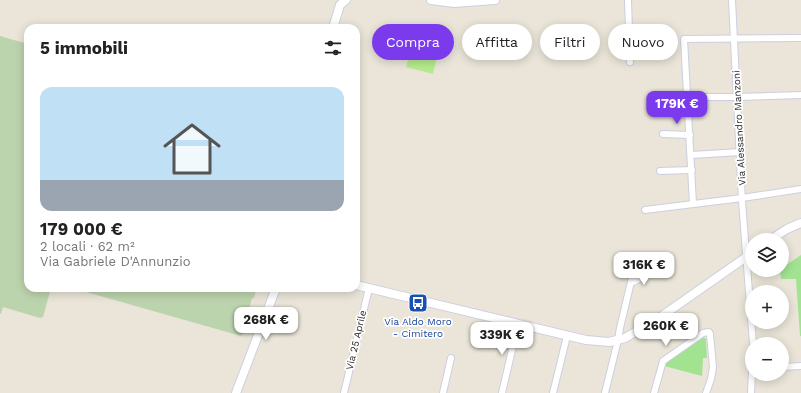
<!DOCTYPE html>
<html lang="it">
<head>
<meta charset="utf-8">
<style>
	body { margin:0; font-family:"Work Sans",sans-serif; background:#f6f6f6; color:#222; height:100vh; display:flex; flex-direction:column; font-size:15px; white-space:nowrap }
	* { box-sizing:border-box; margin:0 }
	p { font-size:13px; color:#767676 }
	.icon { flex:none; width:22px; height:22px; fill:none; stroke:currentColor; stroke-width:2; stroke-linecap:round; stroke-linejoin:round }
	.map { position:relative; flex:1; overflow:hidden }
	.sheet { position:absolute; left:24px; top:24px; width:336px; height:268px; display:flex; flex-direction:column; background:#fff; border-radius:12px; box-shadow:0 2px 10px #0003 }
	.sheet>* { flex:none }
	.hud { position:absolute; left:372px; top:24px; width:369px; height:36px; display:flex; gap:8px }
	.tools { position:absolute; left:745px; top:233px; display:grid; gap:8px }
	.tools a { display:grid; place-items:center; width:44px; height:44px; border-radius:50%; background:#fff; box-shadow:0 2px 10px #0003; font-size:20px }
	.price { position:absolute; translate:-50% -34px; padding:0 9px; border-radius:8px; background:#fff; color:#222; font-size:13px; line-height:26px; filter:drop-shadow(0 1px 2px #0008) }
	.price::after { content:''; position:absolute; left:50%; top:24px; width:12px; height:9px; margin-left:-6px; background:inherit; clip-path:polygon(0 0,100% 0,50% 100%) }
	.price.current { background:#7c3aed; color:#fff }
	ul { padding:0; list-style:none }
	li { display:grid; align-content:center; gap:8px; height:212px; padding:0 16px }
	li+li { border-top:1px solid #e0e0e0 }
	li span { display:grid; place-items:center; height:124px; border-radius:12px; color:#555 }
	li>.icon { margin-inline-start:auto }
	span .icon { width:72px; height:72px; fill:#fffc; stroke-width:1 }
	li b { font-size:17px }
	h2 { display:flex; justify-content:space-between; align-items:center; height:48px; padding:0 16px; font-size:17px }
	.chip { padding:0 14px; border-radius:18px; background:#fff; box-shadow:0 2px 10px #0003; font-size:14px; line-height:36px }
	.chip.current { background:#7c3aed; color:#fff }
	.map>svg:first-child { display:block }
	.green { fill:#a2e392 }
	.cemetery { fill:#bcd4ae }
	.pitch { fill:#b6eb8d }
	.lines { fill:none; stroke-linecap:round; stroke-linejoin:round }
	.minor-casing { stroke:#cdcee1; stroke-width:8 }
	.tertiary-casing { stroke:#cdcee1; stroke-width:10 }
	.minor { stroke:#fff; stroke-width:6 }
	.tertiary { stroke:#fff; stroke-width:8 }
	.labels { text-anchor:middle; dominant-baseline:central; stroke-width:3.5; stroke-linejoin:round; paint-order:stroke }
	.street-label { font-size:10px; fill:#272727; stroke:#fff }
	.transit-label { font-size:10px; fill:#164399; stroke:#fff }
</style>
</head>
<body>
<div class="map">
<svg width="801" height="393" viewBox="0 0 801 393">
	<rect width="100%" height="100%" fill="#eae5d8"/>
	<g class="green">
		<path d="M 801,255 L 801,336 L 800,336 L 796,279 L 781,279 L 780,270 L 782,270 L 782,268 Z"/>
		<path d="M 703,337 L 706,339 L 707,358 L 703,358 L 702,376 L 664,366 L 666,361 Z"/>
	</g>
	<g class="cemetery">
		<path d="M 0,36 L 28,44 L 28,288 L 51,288 L 43,317 L 40,318 L 3,307 L 1,314 L 0,313 Z"/>
		<path d="M 72,288 L 255,288 L 256,289 L 254,298 L 252,298 L 244,329 L 245,329 L 244,334 L 242,334 L 241,336 Z"/>
	</g>
	<path class="pitch" d="M 410,53 L 436,60 L 433,74 L 406,67 Z"/>
	<g class="lines">
		<g class="minor-casing">
			<g id="minor">
				<path d="M 628,0 L 630,62"/>
				<path d="M 732,0 L 742,201 L 753,344"/>
				<path d="M 687,97 L 736,97 L 801,95"/>
				<path d="M 663,134 L 690,135"/>
				<path d="M 691,155 L 740,152"/>
				<path d="M 660,171 L 692,170"/>
				<path d="M 693,204 L 684,39 L 801,38"/>
				<path d="M 645,210 L 742,198 L 801,189"/>
				<path d="M 631,283 L 649,274"/>
				<path d="M 782,367 L 801,366"/>
				<path d="M 344,393 L 369,288"/>
				<path d="M 443,393 L 451,358"/>
				<path d="M 502,393 L 518,324"/>
				<path d="M 553,393 L 567,336"/>
				<path d="M 605,393 L 618,340 L 620,328 L 634,269"/>
				<path d="M 654,393 L 663,361 L 703,333 L 709,332 L 710,334 L 713,367 L 711,379 L 706,393"/>
				<path d="M 751,393 L 752,372"/>
			</g>
		</g>
		<g class="tertiary-casing">
			<g id="tertiary">
				<path d="M 431,0 L 454,3 L 495,0"/>
				<path d="M 333,28 L 340,5 L 346,0"/>
				<path d="M 770,240 L 787,229 L 801,223"/>
				<path d="M 356,285 L 586,340 L 609,342 L 625,338 L 659,318 L 752,253"/>
				<path d="M 236,393 L 276,288"/>
			</g>
		</g>
		<use href="#minor" class="minor"/>
		<use href="#tertiary" class="tertiary"/>
	</g>
	<defs>
		<g id="bus-square" transform="scale(1)"><rect x="-9" y="-9" width="18" height="18" rx="4" fill="#1a4fb4" stroke="#fff"/><path d="M-5-6H5V4H4V6H2V4H-2V6H-4V4H-5ZM-3.5-4V0h7V-4ZM-3.5 1.2v1.5H-2V1.2ZM2 1.2v1.5H3.5V1.2Z" fill="#fff"/></g>
	</defs>
	<g fill-rule="evenodd">
		<use href="#bus-square" x="418" y="303"/>
	</g>
	<g class="labels">
		<g class="street-label">
			<text transform="translate(739 128) rotate(-93)">Via Alessandro Manzoni</text>
			<text transform="translate(356 340) rotate(-77)">Via 25 Aprile</text>
		</g>
		<g class="transit-label">
			<text x="418" y="321">Via Aldo Moro<tspan x="418" dy="12">- Cimitero</tspan></text>
		</g>
	</g>
</svg>
<div class="tools">
<a><svg class="icon" aria-label="layers" viewBox="0 0 24 24"><path d="M12 4l9 5-9 5-9-5zM3 14l9 5 9-5"/></svg></a>
<a>+</a>
<a>−</a>
</div>
<b class="price current" style="left:677px;top:125px">179K €</b>
<b class="price" style="left:644px;top:286px">316K €</b>
<b class="price" style="left:266px;top:341px">268K €</b>
<b class="price" style="left:666px;top:347px">260K €</b>
<b class="price" style="left:502px;top:356px">339K €</b>
<div class="hud">
<a class="chip current">Compra</a>
<a class="chip">Affitta</a>
<a class="chip">Filtri</a>
<a class="chip">Nuovo</a>
</div>
<section class="sheet">
<h2>5 immobili<svg class="icon" aria-label="filters" viewBox="0 0 24 24"><path d="M4 7h16M4 17h16"/><circle cx="9" cy="7" r="2"/><circle cx="15" cy="17" r="2"/></svg></h2>
<ul>
<li><span style="background:linear-gradient(#bfe0f5 75%,#9aa5b1 0)"><svg class="icon" aria-label="home" viewBox="0 0 24 24"><path d="M3 11l9-7 9 7M6 9v11h12V9"/></svg></span><div><b>179 000 €</b><p>2 locali · 62 m²</p><p>Via Gabriele D'Annunzio</p></div></li>
</ul>
</section>
</div>
</body>
</html>
